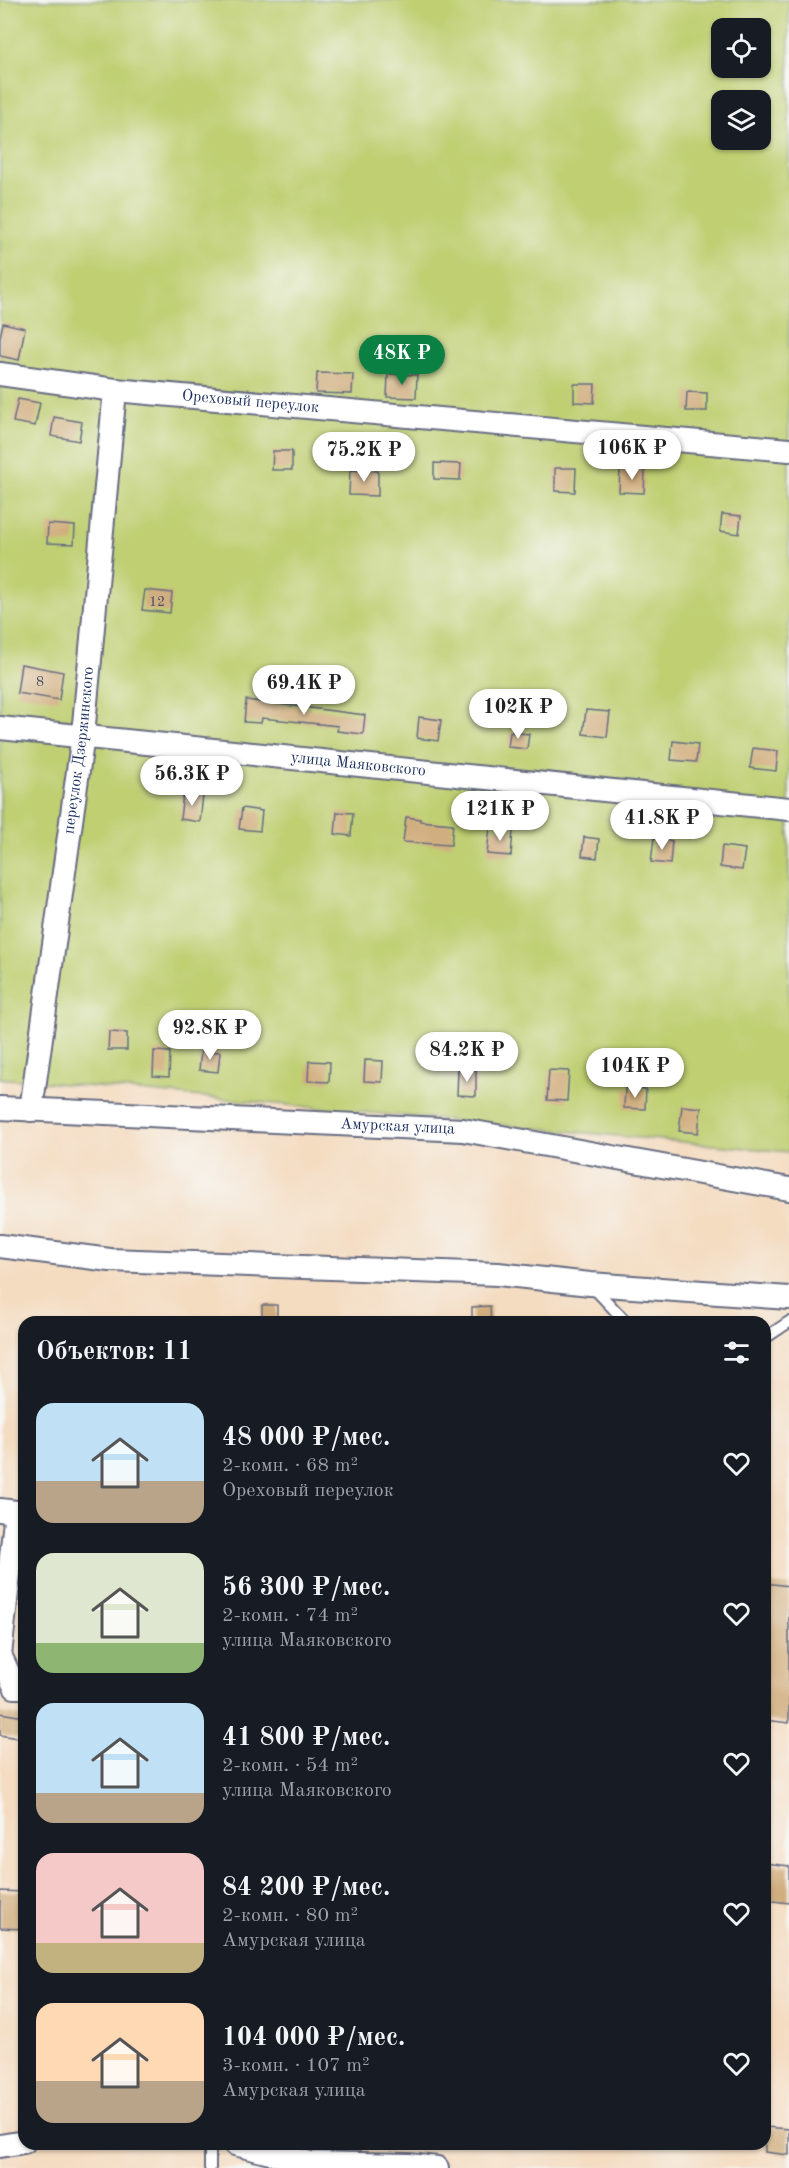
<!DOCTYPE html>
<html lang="ru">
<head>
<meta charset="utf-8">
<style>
	body { margin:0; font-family:"Old Standard TT",serif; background:#242831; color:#f1f3f6; height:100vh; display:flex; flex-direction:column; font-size:22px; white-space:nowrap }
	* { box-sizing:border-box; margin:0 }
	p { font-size:20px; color:#9ea1a6 }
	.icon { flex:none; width:33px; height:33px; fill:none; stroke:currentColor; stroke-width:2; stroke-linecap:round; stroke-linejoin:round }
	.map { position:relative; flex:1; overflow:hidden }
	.details { position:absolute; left:18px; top:1316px; width:753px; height:834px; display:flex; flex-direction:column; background:#171b24; border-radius:18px; box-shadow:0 2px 4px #0004 }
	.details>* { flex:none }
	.fabs { position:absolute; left:711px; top:18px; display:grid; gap:12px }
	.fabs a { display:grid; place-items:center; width:60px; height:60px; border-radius:12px; background:#171b24; box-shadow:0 2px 4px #0004; font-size:30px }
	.price { position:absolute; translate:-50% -51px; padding:0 14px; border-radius:21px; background:#fff; color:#222; font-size:20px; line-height:39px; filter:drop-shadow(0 2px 3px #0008) }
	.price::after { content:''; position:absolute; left:50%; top:36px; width:18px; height:14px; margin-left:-9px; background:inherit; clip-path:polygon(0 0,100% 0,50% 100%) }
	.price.current { background:#0b8043; color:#fff }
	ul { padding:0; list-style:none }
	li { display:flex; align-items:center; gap:18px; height:150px; padding:0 18px }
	li span { display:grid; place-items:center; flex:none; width:168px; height:120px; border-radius:18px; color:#555 }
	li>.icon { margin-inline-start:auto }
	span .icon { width:72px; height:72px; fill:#fffc; stroke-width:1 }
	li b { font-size:26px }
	h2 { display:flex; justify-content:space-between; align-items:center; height:72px; padding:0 18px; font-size:26px }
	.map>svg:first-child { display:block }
	.green { fill:#bfcf72; stroke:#6d7f68; stroke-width:1.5; fill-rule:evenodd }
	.building { fill:#d1ae7f }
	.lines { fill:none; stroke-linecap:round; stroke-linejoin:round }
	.service-casing { stroke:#676c81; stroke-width:14 }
	.minor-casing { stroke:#676c81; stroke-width:26 }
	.service { stroke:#fff; stroke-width:10 }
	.minor { stroke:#fff; stroke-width:22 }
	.labels { text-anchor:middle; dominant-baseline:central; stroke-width:5; stroke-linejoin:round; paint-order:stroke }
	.number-label { font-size:14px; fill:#484f66 }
	.street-label { font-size:16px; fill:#1b2f5e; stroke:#f6f6f2 }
</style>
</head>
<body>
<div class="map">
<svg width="789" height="2168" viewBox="0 0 789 2168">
	<rect width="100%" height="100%" fill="#f6f6f2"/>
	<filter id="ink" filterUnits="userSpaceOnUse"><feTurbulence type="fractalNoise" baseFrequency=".0167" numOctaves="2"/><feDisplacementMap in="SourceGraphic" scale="12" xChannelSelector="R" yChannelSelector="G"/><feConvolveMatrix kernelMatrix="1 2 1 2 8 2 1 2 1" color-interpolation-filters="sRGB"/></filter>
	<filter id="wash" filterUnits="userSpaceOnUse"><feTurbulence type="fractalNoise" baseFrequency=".008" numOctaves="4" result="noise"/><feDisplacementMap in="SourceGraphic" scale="24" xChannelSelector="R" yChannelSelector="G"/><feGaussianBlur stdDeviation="1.35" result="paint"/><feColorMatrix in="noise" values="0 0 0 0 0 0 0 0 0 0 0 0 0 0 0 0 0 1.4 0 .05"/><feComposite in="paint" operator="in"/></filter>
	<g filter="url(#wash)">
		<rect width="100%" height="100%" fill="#f4dcc1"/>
		<path class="green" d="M 0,0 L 789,0 L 789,1152 L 0,1078 ZM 722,28 L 760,28 L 760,68 L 722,68 ZM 722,100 L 760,100 L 760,140 L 722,140 Z"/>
		<g id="blocks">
			<g class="building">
				<path d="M 3,323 L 25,328 L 19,360 L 0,356 L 0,337 Z"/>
				<path d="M 317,373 L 353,374 L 352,394 L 316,393 Z"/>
				<path d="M 388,374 L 417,375 L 416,398 L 387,397 Z"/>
				<path d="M 574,384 L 595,384 L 594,403 L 574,402 Z"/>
				<path d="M 687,392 L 707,393 L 707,411 L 686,411 Z"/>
				<path d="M 18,399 L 40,403 L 35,426 L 13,422 Z"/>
				<path d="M 54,417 L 82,422 L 79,441 L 51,436 Z"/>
				<path d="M 273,451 L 292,451 L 292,470 L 272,470 Z"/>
				<path d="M 434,463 L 461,464 L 460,480 L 434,479 Z"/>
				<path d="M 555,468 L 576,468 L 575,492 L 555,491 Z"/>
				<path d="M 620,469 L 645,470 L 644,493 L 619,492 Z"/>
				<path d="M 350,470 L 378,471 L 378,496 L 349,495 Z"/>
				<path d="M 722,514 L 741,516 L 739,534 L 720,531 Z"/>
				<path d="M 48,524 L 75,526 L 74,544 L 47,543 Z"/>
				<path d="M 145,590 L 172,593 L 170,613 L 142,610 Z"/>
				<path d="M 21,664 L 63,672 L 59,700 L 17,693 Z"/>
				<path d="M 246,700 L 365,715 L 363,734 L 337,731 L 338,726 L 262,718 L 261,723 L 244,722 Z"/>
				<path d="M 586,710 L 610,712 L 607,737 L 583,734 Z"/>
				<path d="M 419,717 L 441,720 L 438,741 L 417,738 Z"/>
				<path d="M 510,732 L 529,734 L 527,749 L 508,747 Z"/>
				<path d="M 673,741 L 698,744 L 696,762 L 671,760 Z"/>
				<path d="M 753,748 L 778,751 L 776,771 L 750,768 Z"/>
				<path d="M 183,793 L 203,795 L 200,822 L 180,819 Z"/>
				<path d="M 242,808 L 262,811 L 260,831 L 239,829 Z"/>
				<path d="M 337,812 L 353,813 L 351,836 L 335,834 Z"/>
				<path d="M 406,817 L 420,819 L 420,821 L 453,824 L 451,845 L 403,842 Z"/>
				<path d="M 490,827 L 513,830 L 511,856 L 487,854 Z"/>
				<path d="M 584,837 L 599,839 L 597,858 L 582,856 Z"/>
				<path d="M 654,838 L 672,841 L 670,864 L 651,862 Z"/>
				<path d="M 722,846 L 745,849 L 742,870 L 720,867 Z"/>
				<path d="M 109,1032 L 127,1033 L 127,1050 L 108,1050 Z"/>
				<path d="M 154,1051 L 170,1052 L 169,1077 L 153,1076 Z"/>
				<path d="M 201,1051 L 220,1052 L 218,1072 L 199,1070 Z"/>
				<path d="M 365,1060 L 383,1061 L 382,1082 L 364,1081 Z"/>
				<path d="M 309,1061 L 330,1062 L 329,1082 L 308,1081 Z"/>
				<path d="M 458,1069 L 476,1070 L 476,1096 L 457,1095 Z"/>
				<path d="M 549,1070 L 569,1071 L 567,1101 L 547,1100 Z"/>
				<path d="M 625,1088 L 646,1089 L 645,1109 L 624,1108 Z"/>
				<path d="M 682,1106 L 701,1108 L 698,1133 L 679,1131 Z"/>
				<rect x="262" y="1305" width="15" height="17"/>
				<path d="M 490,1306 L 491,1322 L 472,1322 L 472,1307 Z"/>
				<path d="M 765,1583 L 789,1586 L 789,1723 L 765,1720 Z"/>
				<path d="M 0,1713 L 24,1717 L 24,1739 L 0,1735 Z"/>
				<path d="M 765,1863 L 789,1866 L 789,1903 L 765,1900 Z"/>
				<path d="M 0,1891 L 24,1892 L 24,1929 L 0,1928 Z"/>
				<path d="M 765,2127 L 789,2129 L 789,2155 L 765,2152 Z"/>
			</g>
		</g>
	</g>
	<g filter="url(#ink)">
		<use href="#blocks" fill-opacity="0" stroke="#676c81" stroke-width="1.5"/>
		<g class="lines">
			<g class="service-casing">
				<g id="service">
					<path d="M 593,1287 L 626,1322"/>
					<path d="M 765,1338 L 789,1322"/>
					<path d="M 210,2144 L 210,2168"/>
				</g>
			</g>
			<g class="minor-casing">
				<g id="minor">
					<path id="s1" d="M 0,374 L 115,390 L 789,450"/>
					<path id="s2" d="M 0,728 L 789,809"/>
					<path id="s3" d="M 0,1108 L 463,1130 L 789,1189"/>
					<path id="s4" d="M 31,1110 L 83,735 L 115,390"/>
					<path d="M 0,1246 L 110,1260 L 498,1274 L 590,1284 L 789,1298"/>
					<path d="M 0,1510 L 16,1512 L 0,1655"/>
					<path d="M 0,1655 L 15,1687 L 24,1687"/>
					<path d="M 235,2144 L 310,2163 L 409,2165 L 437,2168"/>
					<path d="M 0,2146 L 24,2142"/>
				</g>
			</g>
			<use href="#service" class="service"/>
			<use href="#minor" class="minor"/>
		</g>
	</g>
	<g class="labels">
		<g class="number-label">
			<text x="157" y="602">12</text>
			<text x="40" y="682">8</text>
		</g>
		<g class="street-label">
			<text stroke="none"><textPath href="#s1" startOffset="252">Ореховый переулок</textPath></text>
			<text stroke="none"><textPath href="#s4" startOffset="363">переулок Дзержинского</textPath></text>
			<text stroke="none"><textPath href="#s2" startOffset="360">улица Маяковского</textPath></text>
			<text stroke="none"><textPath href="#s3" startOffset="398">Амурская улица</textPath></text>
		</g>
	</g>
</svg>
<div class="fabs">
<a><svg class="icon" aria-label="locate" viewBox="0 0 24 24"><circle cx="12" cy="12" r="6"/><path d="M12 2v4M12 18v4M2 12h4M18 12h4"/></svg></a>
<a><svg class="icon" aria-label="layers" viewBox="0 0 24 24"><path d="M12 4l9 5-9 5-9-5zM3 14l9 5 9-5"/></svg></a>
</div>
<b class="price current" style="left:402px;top:386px">48K ₽</b>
<b class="price" style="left:632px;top:481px">106K ₽</b>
<b class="price" style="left:364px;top:483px">75.2K ₽</b>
<b class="price" style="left:304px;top:716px">69.4K ₽</b>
<b class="price" style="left:518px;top:740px">102K ₽</b>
<b class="price" style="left:192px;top:807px">56.3K ₽</b>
<b class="price" style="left:500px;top:842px">121K ₽</b>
<b class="price" style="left:662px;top:851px">41.8K ₽</b>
<b class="price" style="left:210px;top:1061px">92.8K ₽</b>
<b class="price" style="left:467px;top:1083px">84.2K ₽</b>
<b class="price" style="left:635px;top:1099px">104K ₽</b>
<section class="details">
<h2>Объектов: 11<svg class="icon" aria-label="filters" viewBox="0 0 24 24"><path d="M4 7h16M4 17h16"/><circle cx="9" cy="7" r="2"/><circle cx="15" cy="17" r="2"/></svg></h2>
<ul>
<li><span style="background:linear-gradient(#bfe0f5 65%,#b9a48a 0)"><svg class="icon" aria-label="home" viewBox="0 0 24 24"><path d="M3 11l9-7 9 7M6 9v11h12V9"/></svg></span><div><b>48 000 ₽/мес.</b><p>2-комн. · 68 m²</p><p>Ореховый переулок</p></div><svg class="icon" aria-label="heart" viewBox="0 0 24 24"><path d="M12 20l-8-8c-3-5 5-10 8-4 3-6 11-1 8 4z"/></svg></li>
<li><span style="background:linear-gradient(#dfe7d0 75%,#8fb573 0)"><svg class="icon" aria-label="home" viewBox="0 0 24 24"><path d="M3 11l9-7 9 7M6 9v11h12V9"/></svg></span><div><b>56 300 ₽/мес.</b><p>2-комн. · 74 m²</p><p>улица Маяковского</p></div><svg class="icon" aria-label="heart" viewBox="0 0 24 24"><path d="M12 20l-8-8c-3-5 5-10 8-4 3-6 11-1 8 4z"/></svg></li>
<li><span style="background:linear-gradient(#bfe0f5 75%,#b9a48a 0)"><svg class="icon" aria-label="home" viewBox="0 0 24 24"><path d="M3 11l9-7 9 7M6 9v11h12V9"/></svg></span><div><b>41 800 ₽/мес.</b><p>2-комн. · 54 m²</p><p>улица Маяковского</p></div><svg class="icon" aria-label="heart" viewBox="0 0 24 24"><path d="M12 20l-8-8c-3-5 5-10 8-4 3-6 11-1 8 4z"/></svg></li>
<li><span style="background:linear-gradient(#f6c9c9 75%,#c2b280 0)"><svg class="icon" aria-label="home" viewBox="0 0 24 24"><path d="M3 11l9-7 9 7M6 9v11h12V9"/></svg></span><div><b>84 200 ₽/мес.</b><p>2-комн. · 80 m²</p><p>Амурская улица</p></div><svg class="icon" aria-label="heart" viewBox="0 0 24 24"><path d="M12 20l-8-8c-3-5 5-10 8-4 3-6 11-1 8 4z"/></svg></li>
<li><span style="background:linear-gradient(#ffd9b3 65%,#b9a48a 0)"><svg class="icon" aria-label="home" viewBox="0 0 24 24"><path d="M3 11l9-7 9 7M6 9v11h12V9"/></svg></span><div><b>104 000 ₽/мес.</b><p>3-комн. · 107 m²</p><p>Амурская улица</p></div><svg class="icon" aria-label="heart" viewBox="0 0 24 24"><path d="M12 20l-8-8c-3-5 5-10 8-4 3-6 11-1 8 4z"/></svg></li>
</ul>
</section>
</div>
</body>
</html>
